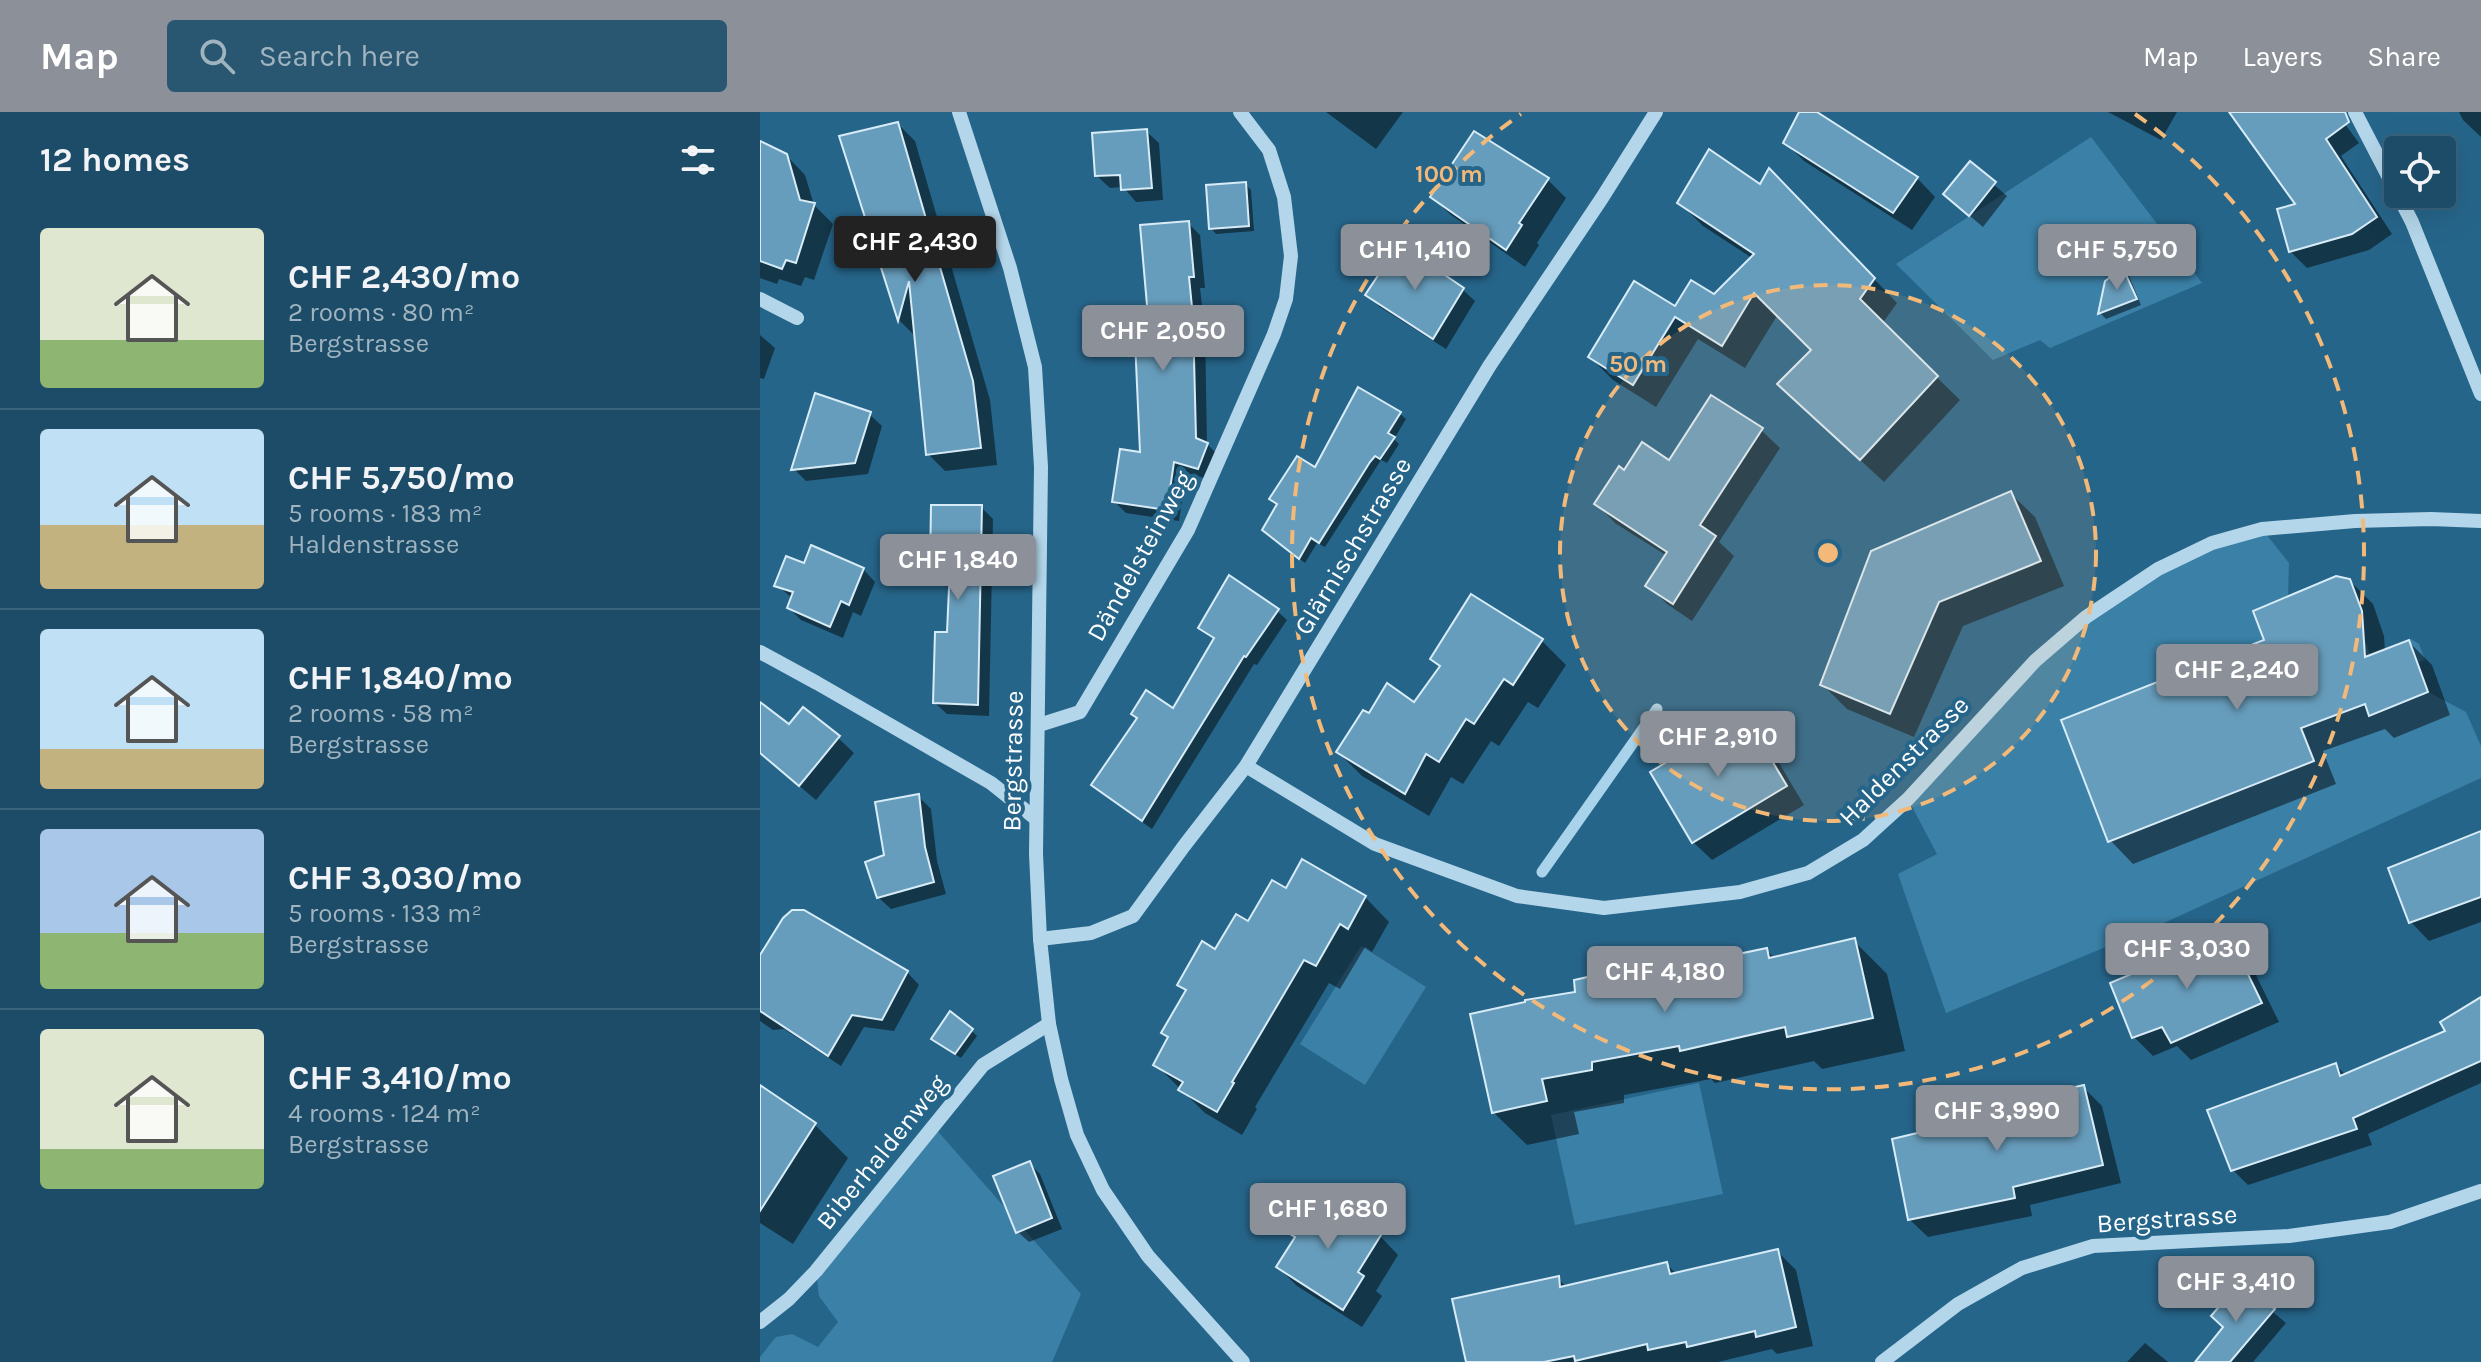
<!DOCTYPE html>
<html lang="en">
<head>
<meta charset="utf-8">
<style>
	body { margin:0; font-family:Karla,sans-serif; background:#295671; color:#f1f3f6; height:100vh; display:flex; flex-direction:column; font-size:30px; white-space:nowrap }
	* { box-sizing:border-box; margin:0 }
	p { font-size:26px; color:#a0b4c0 }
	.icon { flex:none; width:44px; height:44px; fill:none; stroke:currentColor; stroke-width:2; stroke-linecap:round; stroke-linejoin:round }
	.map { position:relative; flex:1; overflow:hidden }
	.drawer { display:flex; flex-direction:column; background:#1c4c68; width:760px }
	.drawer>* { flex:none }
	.tools { position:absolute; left:1624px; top:24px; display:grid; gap:16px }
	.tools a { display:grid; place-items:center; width:72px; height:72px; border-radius:8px; background:#1c4c68; box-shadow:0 8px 32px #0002,0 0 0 2px #3a637c; font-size:40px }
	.price { position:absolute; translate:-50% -68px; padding:0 18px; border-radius:8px; background:#8c9099; color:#fff; font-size:26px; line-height:52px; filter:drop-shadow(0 2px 4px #0008) }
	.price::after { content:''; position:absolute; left:50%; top:48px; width:24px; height:18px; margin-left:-12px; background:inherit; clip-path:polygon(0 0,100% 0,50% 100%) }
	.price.active { background:#222; color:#fff }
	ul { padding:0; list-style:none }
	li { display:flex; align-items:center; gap:24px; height:200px; padding:0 40px }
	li+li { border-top:2px solid #3a637c }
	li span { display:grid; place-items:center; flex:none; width:224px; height:160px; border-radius:8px; color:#555 }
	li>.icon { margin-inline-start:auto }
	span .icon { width:96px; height:96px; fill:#fffc; stroke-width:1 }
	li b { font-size:34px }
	h2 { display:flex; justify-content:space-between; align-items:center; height:96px; padding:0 40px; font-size:34px }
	header { display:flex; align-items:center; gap:48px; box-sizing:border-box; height:112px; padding:0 40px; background:#8c9099; color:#fff }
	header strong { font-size:38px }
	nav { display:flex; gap:44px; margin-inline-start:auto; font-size:28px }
	.search { width:560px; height:72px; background:#295671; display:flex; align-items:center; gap:20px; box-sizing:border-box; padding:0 28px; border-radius:8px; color:#a0b4c0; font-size:30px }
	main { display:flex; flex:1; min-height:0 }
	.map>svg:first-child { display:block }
	.green { fill:#3b80a7 }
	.shadow { fill:#0007 }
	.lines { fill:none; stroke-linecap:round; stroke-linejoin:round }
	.stream { stroke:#a8d3ea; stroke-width:11 }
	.building { fill:#679dbc; stroke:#d8ecf7; stroke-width:2 }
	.minor { stroke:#b4d6ea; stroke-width:14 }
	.ring { fill:none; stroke:#f3b979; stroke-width:4; stroke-dasharray:14 10 }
	.labels { text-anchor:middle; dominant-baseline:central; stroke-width:8; stroke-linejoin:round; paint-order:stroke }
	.street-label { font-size:26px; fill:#fff; stroke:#26658a }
	.centre { fill:#f3b979; stroke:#26658a; stroke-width:4 }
	.ring-label { font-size:24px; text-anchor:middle; font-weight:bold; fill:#f3b979; stroke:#26658a; stroke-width:8; stroke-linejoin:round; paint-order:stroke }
</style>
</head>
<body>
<header>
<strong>Map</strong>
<div class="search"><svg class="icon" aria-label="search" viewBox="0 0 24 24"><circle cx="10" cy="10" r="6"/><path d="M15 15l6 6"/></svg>Search here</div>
<nav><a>Map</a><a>Layers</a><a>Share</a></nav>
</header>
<main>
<section class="drawer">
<h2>12 homes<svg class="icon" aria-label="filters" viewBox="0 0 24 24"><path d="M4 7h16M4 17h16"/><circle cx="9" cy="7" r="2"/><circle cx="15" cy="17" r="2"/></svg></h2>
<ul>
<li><span style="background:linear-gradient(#dfe7d0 70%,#8fb573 0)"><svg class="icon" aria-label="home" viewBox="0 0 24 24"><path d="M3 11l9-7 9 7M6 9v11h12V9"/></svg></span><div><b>CHF 2,430/mo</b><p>2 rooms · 80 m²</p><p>Bergstrasse</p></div></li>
<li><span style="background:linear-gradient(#bfe0f5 60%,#c2b280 0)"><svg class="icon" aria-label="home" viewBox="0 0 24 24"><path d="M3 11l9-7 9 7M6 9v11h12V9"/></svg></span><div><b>CHF 5,750/mo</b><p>5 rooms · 183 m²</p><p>Haldenstrasse</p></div></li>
<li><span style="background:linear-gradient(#bfe0f5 75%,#c2b280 0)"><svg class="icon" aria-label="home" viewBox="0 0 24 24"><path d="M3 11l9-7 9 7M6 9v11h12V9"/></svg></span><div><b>CHF 1,840/mo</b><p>2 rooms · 58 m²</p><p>Bergstrasse</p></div></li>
<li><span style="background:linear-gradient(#a9c7e8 65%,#8fb573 0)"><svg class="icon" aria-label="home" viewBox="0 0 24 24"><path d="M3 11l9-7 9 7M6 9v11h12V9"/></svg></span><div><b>CHF 3,030/mo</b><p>5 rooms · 133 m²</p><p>Bergstrasse</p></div></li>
<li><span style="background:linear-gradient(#dfe7d0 75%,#8fb573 0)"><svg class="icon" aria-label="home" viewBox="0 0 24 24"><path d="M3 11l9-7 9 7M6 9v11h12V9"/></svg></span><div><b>CHF 3,410/mo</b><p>4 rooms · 124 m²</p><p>Bergstrasse</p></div></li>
</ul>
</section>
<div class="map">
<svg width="1721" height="1250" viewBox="0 0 1721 1250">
	<rect width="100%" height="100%" fill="#26658a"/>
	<g class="green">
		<path d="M 1331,25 L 1442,171 L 1290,236 L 1280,228 L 1233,248 L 1136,152 Z"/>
		<path d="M 1502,417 L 1529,451 L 1528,483 L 1576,464 L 1590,467 L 1602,499 L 1604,525 L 1613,552 L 1643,540 L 1639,532 L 1651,527 L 1659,532 L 1665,548 L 1657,550 L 1668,580 L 1706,600 L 1721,634 L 1721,666 L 1406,810 L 1186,901 L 1138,762 L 1177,742 L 1148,687 L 1275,549 L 1398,457 Z"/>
		<path d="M 601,834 L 666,875 L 605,973 L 540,932 Z"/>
		<path d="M 939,971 L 963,1082 L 815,1113 L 791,1003 Z"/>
		<path d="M 174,1015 L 321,1182 L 292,1250 L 0,1250 L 0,1245 L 16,1225 L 32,1222 L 58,1235 L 78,1210 L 59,1184 L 56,1159 Z"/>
	</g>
	<g class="shadow">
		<path d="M 566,0 L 643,0 L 616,37 Z"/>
		<path d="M 1042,0 L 1053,0 L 1157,66 L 1175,85 L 1152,118 L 1044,49 L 1025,30 Z"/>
		<path d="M 1348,0 L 1417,0 L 1401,28 Z"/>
		<path d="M 1482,0 L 1576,0 L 1599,31 L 1581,44 L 1632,122 L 1609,138 L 1547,156 L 1530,139 L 1538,93 Z"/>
		<path d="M 1699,0 L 1721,0 L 1721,25 L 1703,8 Z"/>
		<path d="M 138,12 L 155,29 L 230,288 L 237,353 L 185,359 L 168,342 L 157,226 L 139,208 L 82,26 Z"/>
		<path d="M 386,19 L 399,31 L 403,88 L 376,90 L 363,75 L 350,76 L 337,64 Z"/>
		<path d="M 26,43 L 45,63 L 54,93 L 73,112 L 54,168 L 45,165 L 41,174 L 19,167 L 17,172 L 0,166 L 0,44 Z"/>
		<path d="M 1210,52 L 1247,84 L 1223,115 L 1198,94 Z"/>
		<path d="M 787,67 L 806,86 L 777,131 L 779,133 L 765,155 L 691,103 L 672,85 Z"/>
		<path d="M 485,72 L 491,78 L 494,119 L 456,122 L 451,116 Z"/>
		<path d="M 1001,75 L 1032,81 L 1137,191 L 1122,212 L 1200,288 L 1124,370 L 1043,295 L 1054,238 L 1018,202 L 985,256 L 938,227 L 896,295 L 853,268 L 830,245 L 916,197 L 954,184 L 992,146 L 943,114 L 920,91 Z"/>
		<path d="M 428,111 L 440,123 L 445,176 L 440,176 L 445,219 L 447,332 L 459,344 L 451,368 L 426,361 L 419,409 L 366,401 L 354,389 L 382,343 L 392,230 Z"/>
		<path d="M 1363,158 L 1369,164 L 1381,193 L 1346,207 L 1341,202 L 1347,170 Z"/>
		<path d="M 702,177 L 715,189 L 686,237 L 620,195 L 608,182 Z"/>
		<path d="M 0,223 L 15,236 L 4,267 L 0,266 Z"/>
		<path d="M 109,302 L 122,314 L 108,362 L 46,369 L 34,357 Z"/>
		<path d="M 640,302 L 646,307 L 634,327 L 639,332 L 627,351 L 621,348 L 565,435 L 557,431 L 545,451 L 510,424 L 555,358 Z"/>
		<path d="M 1001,318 L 1020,336 L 959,430 L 974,444 L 932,509 L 907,492 L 888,473 L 907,444 L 855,411 L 837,392 L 909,351 Z"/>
		<path d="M 1250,381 L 1275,405 L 1304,474 L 1203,514 L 1154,625 L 1087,597 L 1062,572 Z"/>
		<path d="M 221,395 L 233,407 L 229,604 L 187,602 L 175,591 L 189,522 L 192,465 L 184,465 L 172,453 Z"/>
		<path d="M 45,454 L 103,457 L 115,470 L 101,504 L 93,500 L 83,526 L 41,508 L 29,496 L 33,487 L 17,473 Z"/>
		<path d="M 1589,468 L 1613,492 L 1624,524 L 1625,539 L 1649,530 L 1672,553 L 1690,603 L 1634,626 L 1625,617 L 1563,639 L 1576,672 L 1373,752 L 1350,728 L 1506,529 Z"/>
		<path d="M 711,485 L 782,529 L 806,553 L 778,596 L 768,590 L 739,634 L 731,629 L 703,672 L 691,665 L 669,704 L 602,664 L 578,640 L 610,604 L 655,593 L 682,556 Z"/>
		<path d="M 517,499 L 527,508 L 497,553 L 494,552 L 392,717 L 343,682 L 333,673 L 414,599 L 455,528 L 440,515 Z"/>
		<path d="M 0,597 L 29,615 L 78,626 L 94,641 L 56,688 L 0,641 Z"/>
		<path d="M 984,606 L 1003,624 L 1044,693 L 952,748 L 933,730 Z"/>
		<path d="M 158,684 L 171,697 L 177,749 L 186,782 L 131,797 L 118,785 L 126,744 Z"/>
		<path d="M 1721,721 L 1721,810 L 1669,829 L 1651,810 Z"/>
		<path d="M 526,778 L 605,785 L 629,810 L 612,840 L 605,835 L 580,877 L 569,871 L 495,995 L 497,997 L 482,1023 L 445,1001 L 395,952 L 410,927 L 427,880 L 419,872 Z"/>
		<path d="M 1467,824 L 1486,843 L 1519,910 L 1431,948 L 1417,934 L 1393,944 L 1374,925 Z"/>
		<path d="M 1094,829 L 1127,862 L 1145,939 L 1062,957 L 1054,949 L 955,971 L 951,967 L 864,983 L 864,991 L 814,1000 L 819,1022 L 767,1033 L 733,1000 L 818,881 L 898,851 L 906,859 L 1006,838 L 1015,846 Z"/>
		<path d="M 0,846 L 147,860 L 159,873 L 134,919 L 104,915 L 81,954 L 24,917 L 13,918 L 0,909 Z"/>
		<path d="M 1721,888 L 1721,971 L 1608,1022 L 1612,1033 L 1488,1073 L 1473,1058 L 1575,953 L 1586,963 L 1687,920 Z"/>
		<path d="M 211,918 L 217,924 L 201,946 L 179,932 Z"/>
		<path d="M 0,975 L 55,1013 L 88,1046 L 33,1132 L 0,1111 Z"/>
		<path d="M 1323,975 L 1342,994 L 1361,1071 L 1270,1093 L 1272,1104 L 1168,1125 L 1149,1107 L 1239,1003 Z"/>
		<path d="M 269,1051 L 280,1062 L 302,1117 L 269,1130 L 258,1120 Z"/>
		<path d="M 620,1124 L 638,1143 L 616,1179 L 622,1184 L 602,1215 L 537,1174 L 518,1155 Z"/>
		<path d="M 1018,1140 L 1036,1158 L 1053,1234 L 1017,1242 L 1012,1237 L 958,1250 L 708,1250 L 798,1167 L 807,1175 L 907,1152 L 917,1163 Z"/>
		<path d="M 1480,1172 L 1526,1211 L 1493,1250 L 1437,1250 L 1466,1215 Z"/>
		<path d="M 1385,1231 L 1408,1250 L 1367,1250 Z"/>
	</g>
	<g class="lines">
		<path class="stream" d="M 782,760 L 897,597"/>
	</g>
	<g class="building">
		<path d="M 1039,0 L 1057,0 L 1158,65 L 1133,101 L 1023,31 Z"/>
		<path d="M 1469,0 L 1585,0 L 1589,10 L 1566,27 L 1617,105 L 1592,122 L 1529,140 L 1517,97 L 1535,92 Z"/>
		<path d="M 138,10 L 213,269 L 221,336 L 166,343 L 149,169 L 138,209 L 79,24 Z"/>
		<path d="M 387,17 L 392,76 L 361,78 L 360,63 L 335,64 L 332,21 Z"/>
		<path d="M 714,19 L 789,66 L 759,111 L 762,113 L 746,138 L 670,85 Z"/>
		<path d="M 0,29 L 27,42 L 40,88 L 55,91 L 36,151 L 26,148 L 22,157 L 0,149 Z"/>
		<path d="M 949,37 L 1000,72 L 1009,56 L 1115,166 L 1100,187 L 1178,264 L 1100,348 L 1017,272 L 1051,238 L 994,181 L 962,234 L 915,205 L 873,273 L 828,245 L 874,169 L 915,194 L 931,168 L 954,182 L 994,142 L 917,91 Z"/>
		<path d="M 1210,49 L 1236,70 L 1209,104 L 1183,82 Z"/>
		<path d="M 486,70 L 489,114 L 449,117 L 446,73 Z"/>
		<path d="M 429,109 L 434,165 L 429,165 L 433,205 L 436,326 L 448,331 L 438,357 L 414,350 L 407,398 L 352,390 L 360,337 L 380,340 L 375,228 L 390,228 L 380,113 Z"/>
		<path d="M 639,132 L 704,176 L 673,227 L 605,183 Z"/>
		<path d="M 1363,156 L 1377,187 L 1338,202 L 1345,169 Z"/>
		<path d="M 598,275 L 641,300 L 628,321 L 635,325 L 620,347 L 615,344 L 610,350 L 559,431 L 551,426 L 539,447 L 502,418 L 517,392 L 509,387 L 537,344 L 555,355 Z"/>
		<path d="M 55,281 L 111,300 L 95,351 L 31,358 Z"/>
		<path d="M 951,283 L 1003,316 L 940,413 L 956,424 L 913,492 L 885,474 L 907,440 L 834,392 L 859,354 L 864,358 L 882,330 L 909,348 Z"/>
		<path d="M 1251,379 L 1281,449 L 1179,490 L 1130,602 L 1060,573 L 1111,439 Z"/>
		<path d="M 171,393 L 222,393 L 218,593 L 173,591 L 175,520 L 187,520 L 190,454 L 170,454 Z"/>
		<path d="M 51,433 L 104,456 L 89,493 L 81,489 L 70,515 L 27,496 L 33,480 L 14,474 L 26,444 L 44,451 Z"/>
		<path d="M 469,463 L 519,497 L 486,545 L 484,544 L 382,709 L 331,673 L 377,606 L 371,602 L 386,578 L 413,596 L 454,526 L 438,516 Z"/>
		<path d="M 1576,464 L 1590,467 L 1602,499 L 1605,545 L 1649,528 L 1668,580 L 1609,604 L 1605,592 L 1541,616 L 1554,649 L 1348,730 L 1301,608 L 1504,528 L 1493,499 Z"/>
		<path d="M 711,482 L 783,527 L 753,573 L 744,567 L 714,612 L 706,607 L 679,650 L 666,642 L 645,682 L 576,640 L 603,598 L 609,601 L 627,571 L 654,590 L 680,554 L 670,547 Z"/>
		<path d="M 0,590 L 29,612 L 43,595 L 80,624 L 39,674 L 0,641 Z"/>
		<path d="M 985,603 L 1027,674 L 932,731 L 890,660 Z"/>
		<path d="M 159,682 L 165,735 L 174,770 L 117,786 L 105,750 L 124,743 L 115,690 Z"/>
		<path d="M 1721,719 L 1721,785 L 1649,811 L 1628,756 Z"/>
		<path d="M 542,747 L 606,784 L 588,817 L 580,812 L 556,854 L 544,848 L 472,970 L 474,971 L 457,1000 L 418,978 L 423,970 L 393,953 L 408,925 L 401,921 L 426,878 L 417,873 L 442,829 L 455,837 L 476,802 L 488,809 L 512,768 L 526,776 Z"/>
		<path d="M 32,798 L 44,798 L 148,859 L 122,908 L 92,903 L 68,944 L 0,899 L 0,843 L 23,806 Z"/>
		<path d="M 1468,821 L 1502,891 L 1411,931 L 1402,915 L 1372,926 L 1350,871 Z"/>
		<path d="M 1095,826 L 1113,906 L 1027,925 L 1025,915 L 920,939 L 919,934 L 832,950 L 832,958 L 782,967 L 787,989 L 732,1001 L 710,902 L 765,890 L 765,888 L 815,880 L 814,868 L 899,849 L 901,858 L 1007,836 L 1009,846 Z"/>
		<path d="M 1721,885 L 1721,949 L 1593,1006 L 1597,1017 L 1471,1059 L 1447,998 L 1576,951 L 1580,964 L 1685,919 L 1680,910 Z"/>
		<path d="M 190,899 L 213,917 L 195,942 L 171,927 Z"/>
		<path d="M 0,973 L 56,1011 L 0,1099 Z"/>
		<path d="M 1324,973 L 1343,1053 L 1253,1075 L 1255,1086 L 1148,1108 L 1132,1027 L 1237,1002 L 1234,993 Z"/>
		<path d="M 270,1049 L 292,1106 L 256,1121 L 233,1064 Z"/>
		<path d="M 554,1080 L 621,1123 L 598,1160 L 604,1164 L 583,1198 L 516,1155 L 535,1125 L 528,1121 Z"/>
		<path d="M 1018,1137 L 1036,1215 L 996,1225 L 995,1219 L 927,1235 L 926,1230 L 888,1238 L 887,1232 L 815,1249 L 814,1244 L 784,1250 L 706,1250 L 692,1187 L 799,1164 L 800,1175 L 907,1150 L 910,1162 Z"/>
		<path d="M 1480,1170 L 1515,1197 L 1470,1250 L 1435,1250 L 1463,1215 L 1451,1204 Z"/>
	</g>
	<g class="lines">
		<g class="minor">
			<path d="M 199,0 L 250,156 L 275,255 L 281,355 L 276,742 L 280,827 L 289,912 L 301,967 L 317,1023 L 343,1078 L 388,1144 L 483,1250"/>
			<path d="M 1595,0 L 1652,110 L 1721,282"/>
			<path d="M 0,187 L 37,206"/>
			<path d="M 0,540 L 57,571 L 231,671 L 275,706"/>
			<path d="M 279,613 L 320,600 L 428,418 L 514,222 L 526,187 L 531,144 L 524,85 L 509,38 L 480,0"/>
			<path d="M 486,654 L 615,732 L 757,784 L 844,796 L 980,780 L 1048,761 L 1103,728 L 1148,687 L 1275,549 L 1326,505 L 1398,457 L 1452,431 L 1502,417 L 1595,409 L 1671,407 L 1721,409"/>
			<path d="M 280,827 L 331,821 L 373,804 L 424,734 L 486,654 L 730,253 L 842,86 L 896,0"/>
			<path d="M 0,1210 L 29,1187 L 56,1159 L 223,953 L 289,912"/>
			<path d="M 1122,1250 L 1198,1192 L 1262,1156 L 1333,1134 L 1529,1124 L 1630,1110 L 1721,1079"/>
		</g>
	</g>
	<circle cx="1068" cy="441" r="268" fill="#f3b979" fill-opacity=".12"/>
	<g class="ring">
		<circle cx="1068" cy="441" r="268"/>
		<path d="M1375 2A536 536 0 1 1 761 2"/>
	</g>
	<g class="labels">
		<g class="street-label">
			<text transform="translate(593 434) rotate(-59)">Glärnischstrasse</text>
			<text transform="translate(380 444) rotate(-61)">Dändelsteinweg</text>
			<text transform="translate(253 649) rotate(-89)">Bergstrasse</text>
			<text transform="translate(1144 649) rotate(-45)">Haldenstrasse</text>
			<text transform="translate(122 1040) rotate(-51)">Biberhaldenweg</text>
			<text transform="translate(1407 1107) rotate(-4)">Bergstrasse</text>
		</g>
	</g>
	<circle cx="1068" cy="441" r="12" class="centre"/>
	<g class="ring-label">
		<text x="689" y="70">100 m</text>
		<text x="878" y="260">50 m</text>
	</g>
</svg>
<div class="tools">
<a><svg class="icon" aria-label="locate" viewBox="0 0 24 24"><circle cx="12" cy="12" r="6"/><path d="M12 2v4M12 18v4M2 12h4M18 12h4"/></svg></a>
</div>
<b class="price active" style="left:155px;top:172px">CHF 2,430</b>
<b class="price" style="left:655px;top:180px">CHF 1,410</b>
<b class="price" style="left:1357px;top:180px">CHF 5,750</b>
<b class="price" style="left:403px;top:261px">CHF 2,050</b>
<b class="price" style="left:198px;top:490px">CHF 1,840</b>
<b class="price" style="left:1477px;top:600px">CHF 2,240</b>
<b class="price" style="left:958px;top:667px">CHF 2,910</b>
<b class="price" style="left:1427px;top:879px">CHF 3,030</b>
<b class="price" style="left:905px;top:902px">CHF 4,180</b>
<b class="price" style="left:1237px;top:1041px">CHF 3,990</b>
<b class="price" style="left:568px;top:1139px">CHF 1,680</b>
<b class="price" style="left:1476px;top:1212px">CHF 3,410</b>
</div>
</main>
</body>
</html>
